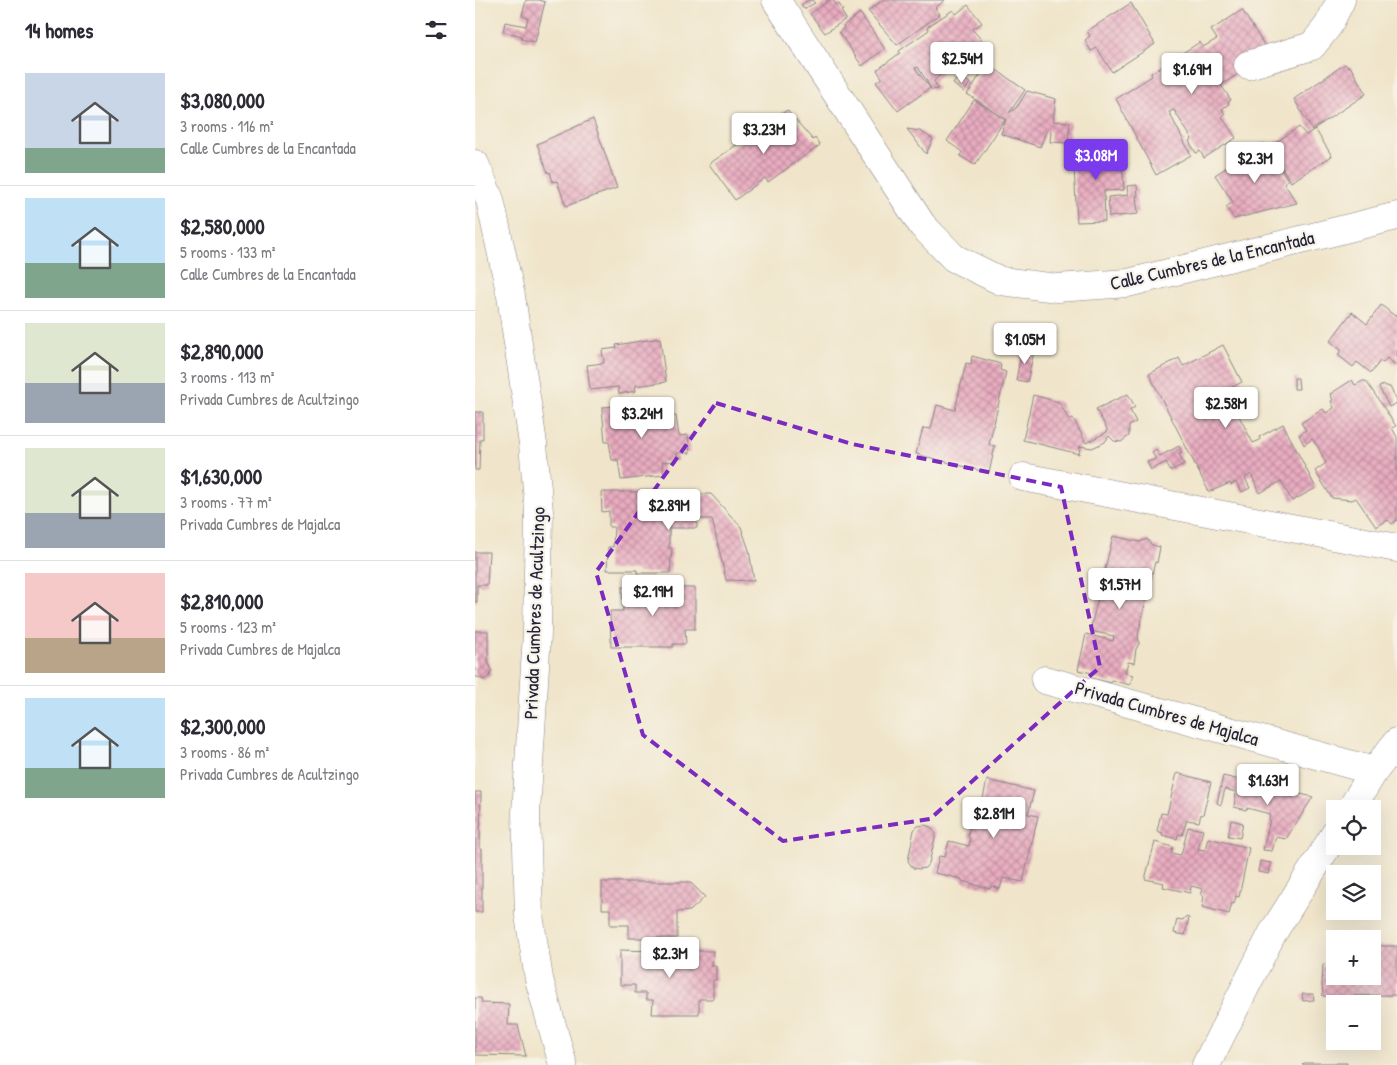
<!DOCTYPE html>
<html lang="en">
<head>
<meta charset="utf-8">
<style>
	body { margin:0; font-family:"Patrick Hand",sans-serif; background:#f7f7f7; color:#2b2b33; height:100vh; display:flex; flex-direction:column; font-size:19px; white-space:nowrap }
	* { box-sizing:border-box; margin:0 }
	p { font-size:16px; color:#7c7c81 }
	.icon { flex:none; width:28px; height:28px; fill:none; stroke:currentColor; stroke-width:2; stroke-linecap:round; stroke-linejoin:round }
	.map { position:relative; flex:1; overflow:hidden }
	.sheet { display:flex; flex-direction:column; background:#fff; width:475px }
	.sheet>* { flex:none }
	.tools { position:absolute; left:851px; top:800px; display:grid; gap:10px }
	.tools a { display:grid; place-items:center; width:55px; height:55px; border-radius:0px; background:#fff; box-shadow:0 5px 20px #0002; font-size:25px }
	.price { position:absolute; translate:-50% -42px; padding:0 11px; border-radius:5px; background:#fff; color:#222; font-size:16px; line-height:32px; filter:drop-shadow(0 1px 2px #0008) }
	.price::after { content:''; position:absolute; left:50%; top:30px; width:15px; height:11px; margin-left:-8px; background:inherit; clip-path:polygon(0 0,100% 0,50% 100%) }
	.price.active { background:#7c3aed; color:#fff }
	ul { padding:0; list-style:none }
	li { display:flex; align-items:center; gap:15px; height:125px; padding:0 25px }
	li+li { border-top:1px solid #e1e1e2 }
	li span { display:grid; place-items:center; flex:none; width:140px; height:100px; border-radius:0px; color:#555 }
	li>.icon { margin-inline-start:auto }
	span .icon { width:60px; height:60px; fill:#fffc; stroke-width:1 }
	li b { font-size:21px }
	h2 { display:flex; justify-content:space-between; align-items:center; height:60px; padding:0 25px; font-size:21px }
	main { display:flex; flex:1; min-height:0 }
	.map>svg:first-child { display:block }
	.building { fill:url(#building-cross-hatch) }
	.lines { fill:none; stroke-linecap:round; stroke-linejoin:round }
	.minor-casing { stroke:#898482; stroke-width:29 }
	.tertiary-casing { stroke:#898482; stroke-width:29 }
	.minor { stroke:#fff; stroke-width:28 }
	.tertiary { stroke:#fff; stroke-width:28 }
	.marked { fill:none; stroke:#7b2cbf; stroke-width:4; stroke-dasharray:10 6; stroke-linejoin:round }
	.labels { text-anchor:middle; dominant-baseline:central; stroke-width:4.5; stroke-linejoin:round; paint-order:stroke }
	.street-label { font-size:19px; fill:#22223b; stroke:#f7f3e8 }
</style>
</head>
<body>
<main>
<section class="sheet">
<h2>14 homes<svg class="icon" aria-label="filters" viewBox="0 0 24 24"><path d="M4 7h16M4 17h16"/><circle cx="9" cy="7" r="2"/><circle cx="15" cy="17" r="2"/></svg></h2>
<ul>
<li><span style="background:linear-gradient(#c9d6e8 75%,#7fa58c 0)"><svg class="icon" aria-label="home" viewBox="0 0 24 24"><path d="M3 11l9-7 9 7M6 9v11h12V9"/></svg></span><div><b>$3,080,000</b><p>3 rooms · 116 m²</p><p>Calle Cumbres de la Encantada</p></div></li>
<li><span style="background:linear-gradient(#bfe0f5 65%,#7fa58c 0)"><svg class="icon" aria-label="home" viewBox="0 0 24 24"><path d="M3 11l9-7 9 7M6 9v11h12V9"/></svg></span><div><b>$2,580,000</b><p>5 rooms · 133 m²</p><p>Calle Cumbres de la Encantada</p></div></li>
<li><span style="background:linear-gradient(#dfe7d0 60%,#9aa5b1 0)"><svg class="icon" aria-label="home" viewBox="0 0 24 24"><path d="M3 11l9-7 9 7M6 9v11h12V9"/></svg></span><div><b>$2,890,000</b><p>3 rooms · 113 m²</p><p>Privada Cumbres de Acultzingo</p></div></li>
<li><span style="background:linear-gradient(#dfe7d0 65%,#9aa5b1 0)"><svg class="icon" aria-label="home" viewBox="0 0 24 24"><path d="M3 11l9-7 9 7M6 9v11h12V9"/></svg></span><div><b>$1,630,000</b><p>3 rooms · 77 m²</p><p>Privada Cumbres de Majalca</p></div></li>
<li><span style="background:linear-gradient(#f6c9c9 65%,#b9a48a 0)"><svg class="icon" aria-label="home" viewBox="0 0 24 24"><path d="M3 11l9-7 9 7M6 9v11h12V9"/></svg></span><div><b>$2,810,000</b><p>5 rooms · 123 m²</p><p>Privada Cumbres de Majalca</p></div></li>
<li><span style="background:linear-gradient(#bfe0f5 70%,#7fa58c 0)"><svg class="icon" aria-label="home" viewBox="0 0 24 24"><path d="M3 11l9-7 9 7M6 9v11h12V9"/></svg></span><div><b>$2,300,000</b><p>3 rooms · 86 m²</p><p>Privada Cumbres de Acultzingo</p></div></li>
</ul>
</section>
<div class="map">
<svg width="922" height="1065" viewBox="0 0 922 1065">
	<defs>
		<pattern id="building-cross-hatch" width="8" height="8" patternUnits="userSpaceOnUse" patternTransform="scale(1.25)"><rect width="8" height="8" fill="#e9acc0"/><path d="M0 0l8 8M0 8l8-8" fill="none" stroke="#bc8c9d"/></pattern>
	</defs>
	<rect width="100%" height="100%" fill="#f7f3e8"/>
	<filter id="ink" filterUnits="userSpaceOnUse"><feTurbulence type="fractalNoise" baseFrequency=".02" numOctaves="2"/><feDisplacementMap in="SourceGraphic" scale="10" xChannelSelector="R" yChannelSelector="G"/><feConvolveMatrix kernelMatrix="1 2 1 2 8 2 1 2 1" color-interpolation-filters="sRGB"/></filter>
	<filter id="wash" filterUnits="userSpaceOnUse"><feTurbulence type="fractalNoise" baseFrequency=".0096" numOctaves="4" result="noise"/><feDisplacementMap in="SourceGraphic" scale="20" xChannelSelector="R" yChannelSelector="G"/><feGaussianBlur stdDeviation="1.12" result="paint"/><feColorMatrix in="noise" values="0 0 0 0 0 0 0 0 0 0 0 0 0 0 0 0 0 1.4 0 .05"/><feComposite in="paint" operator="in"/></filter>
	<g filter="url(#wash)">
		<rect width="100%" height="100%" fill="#f0e5ca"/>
		<g id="blocks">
			<g class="building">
				<path d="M 51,0 L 64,0 L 70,2 L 60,42 L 46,39 L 47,37 L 44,35 L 28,32 L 30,22 L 51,26 L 53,18 L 47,16 Z"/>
				<path d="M 333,0 L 337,0 L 340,3 L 329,9 L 326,5 Z"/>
				<path d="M 354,0 L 358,0 L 362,6 L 364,4 L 368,10 L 366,11 L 371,19 L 350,33 L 335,14 Z"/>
				<path d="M 408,0 L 470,0 L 460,8 L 465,14 L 422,45 L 393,11 Z"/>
				<path d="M 656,3 L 680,44 L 637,72 L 622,48 L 616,51 L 610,40 L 615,36 L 612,31 Z"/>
				<path d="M 493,5 L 507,23 L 497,29 L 517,52 L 488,71 L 481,63 L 468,72 L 459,81 L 463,89 L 457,90 L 443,67 L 440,68 L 455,88 L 423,111 L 401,82 L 407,78 L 402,70 L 425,53 L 424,51 L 454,30 L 452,27 L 478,10 L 481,14 Z"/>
				<path d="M 767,10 L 795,54 L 746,85 L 756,100 L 753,102 L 754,104 L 747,109 L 750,114 L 747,117 L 761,138 L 729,158 L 725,151 L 721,153 L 714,141 L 717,139 L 699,110 L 694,112 L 716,155 L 681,175 L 641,99 L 677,76 L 676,73 L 725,42 L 728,47 L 742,39 L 736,30 Z"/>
				<path d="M 385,13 L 410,49 L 387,66 L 364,32 L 369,28 L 368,26 Z"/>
				<path d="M 513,64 L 550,90 L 534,113 L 542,107 L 552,91 L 581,99 L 578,121 L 595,122 L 593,143 L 575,142 L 576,131 L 571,132 L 565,147 L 526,134 L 531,119 L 492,94 Z"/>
				<path d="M 870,64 L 873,67 L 875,66 L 891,94 L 837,130 L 819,99 Z"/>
				<path d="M 484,76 L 495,83 L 489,92 L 478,84 Z"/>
				<path d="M 499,100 L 530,120 L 500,165 L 485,156 L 487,152 L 472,141 Z"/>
				<path d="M 312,110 L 338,140 L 340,138 L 345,145 L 293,182 L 290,178 L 260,200 L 234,164 Z"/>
				<path d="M 118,119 L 142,188 L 91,206 L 82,181 L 78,182 L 75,172 L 73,173 L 62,144 Z"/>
				<path d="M 824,127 L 831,135 L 840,129 L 857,156 L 816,182 L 794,147 Z"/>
				<path d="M 432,129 L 445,131 L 458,139 L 451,154 Z"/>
				<path d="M 789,143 L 813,180 L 809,183 L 822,203 L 759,219 L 751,207 L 758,202 L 740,175 Z"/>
				<path d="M 598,148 L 643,149 L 644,158 L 647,158 L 649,190 L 629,191 L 630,221 L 602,222 Z"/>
				<path d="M 662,185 L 663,196 L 661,196 L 663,214 L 634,217 L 633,197 L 653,195 L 652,186 Z"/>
				<path d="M 906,305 L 920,316 L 922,313 L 922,366 L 912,358 L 908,363 L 905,361 L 896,373 L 882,362 L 878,367 L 863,355 L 866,350 L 855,341 L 877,312 L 892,324 Z"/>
				<path d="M 185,338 L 191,382 L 160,386 L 161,391 L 144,394 L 143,387 L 115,390 L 112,365 L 129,363 L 127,350 L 142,348 L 141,345 Z"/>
				<path d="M 748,345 L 767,382 L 736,398 L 740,403 L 753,395 L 778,443 L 785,440 L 784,437 L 808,424 L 841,488 L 817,501 L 806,481 L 785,493 L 776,474 L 770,478 L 775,488 L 767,492 L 761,482 L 756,485 L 755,483 L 734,492 L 674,374 L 704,358 L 708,366 Z"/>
				<path d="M 547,349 L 559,352 L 552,382 L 541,380 Z"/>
				<path d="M 497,356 L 526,364 L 525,370 L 531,372 L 514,445 L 520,446 L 514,473 L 441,454 L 448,428 L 456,429 L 462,405 L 480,410 L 491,363 L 496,364 Z"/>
				<path d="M 819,378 L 823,378 L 824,389 L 819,389 Z"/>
				<path d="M 877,380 L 880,385 L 888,381 L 891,381 L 921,426 L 917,428 L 922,437 L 922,520 L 917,524 L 913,520 L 901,527 L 881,498 L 877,500 L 857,498 L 840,471 L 851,463 L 843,447 L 837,439 L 829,445 L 824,435 L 831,430 L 826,423 L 848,409 L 851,413 L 859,408 L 856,401 L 858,400 L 855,394 Z"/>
				<path d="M 908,385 L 915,387 L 922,401 L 922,403 L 914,407 L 904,387 Z"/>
				<path d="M 653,394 L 660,407 L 655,410 L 661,422 L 654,426 L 654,436 L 646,442 L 639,441 L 634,436 L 630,442 L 617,448 L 605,446 L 604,454 L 548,440 L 558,395 L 584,402 L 594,420 L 598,418 L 611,443 L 632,432 L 632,429 L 621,409 Z"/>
				<path d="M 181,401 L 183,417 L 201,416 L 204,436 L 213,435 L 215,453 L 202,453 L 202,461 L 187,462 L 189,475 L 146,480 L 143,460 L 137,460 L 134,442 L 130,442 L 127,407 L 142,406 L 142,403 Z"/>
				<path d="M 0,412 L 8,412 L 8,439 L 5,439 L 4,470 L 0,470 Z"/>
				<path d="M 704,446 L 707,453 L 704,454 L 709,464 L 695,471 L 691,462 L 676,470 L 672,462 L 681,459 L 677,453 L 681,450 L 685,456 Z"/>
				<path d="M 126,492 L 199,492 L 199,494 L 236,494 L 266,527 L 274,550 L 279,581 L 251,580 L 237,519 L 222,519 L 222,528 L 194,528 L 194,548 L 197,548 L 195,573 L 162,573 L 162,570 L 132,570 L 133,547 L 138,547 L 139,527 L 134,527 L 134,511 L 127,512 Z"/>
				<path d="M 638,536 L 665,542 L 672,539 L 677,545 L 685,547 L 682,563 L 680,562 L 663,635 L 664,644 L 661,649 L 659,663 L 653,662 L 650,673 L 658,675 L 655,685 L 636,680 L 636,683 L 616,678 L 617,673 L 603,670 L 611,634 L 638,641 L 639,636 L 615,631 Z"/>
				<path d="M 0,552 L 14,552 L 12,585 L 2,585 L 2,602 L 0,602 Z"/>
				<path d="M 147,587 L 220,588 L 220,629 L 210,629 L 211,644 L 198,644 L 198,647 L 136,647 L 135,611 L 148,611 Z"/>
				<path d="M 0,631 L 13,631 L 13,662 L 17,670 L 15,676 L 9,680 L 0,676 Z"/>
				<path d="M 702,773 L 736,782 L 728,815 L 726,814 L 724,822 L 712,820 L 707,835 L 703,834 L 702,839 L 687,835 L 688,833 L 682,831 L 686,813 L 692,814 Z"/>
				<path d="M 748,776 L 838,797 L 811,839 L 801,837 L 797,851 L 788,850 L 795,820 L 794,820 L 795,814 L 772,808 L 771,810 L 759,807 L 761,792 L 750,789 L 746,805 L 742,803 Z"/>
				<path d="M 512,780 L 559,791 L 553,814 L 563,816 L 548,882 L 528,878 L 525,889 L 516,886 L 515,889 L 487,881 L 487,879 L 460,873 L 464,856 L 470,857 L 474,841 L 494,846 L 495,839 L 493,835 L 496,820 L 499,818 L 497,815 L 497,809 L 501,804 L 507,803 Z"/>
				<path d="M 0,792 L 6,792 L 5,849 L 7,849 L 7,912 L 0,912 Z"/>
				<path d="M 756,820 L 768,823 L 765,838 L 753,836 Z"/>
				<path d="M 450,825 L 456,827 L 461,834 L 454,863 L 450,868 L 444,869 L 438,868 L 433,861 L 439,830 L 443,826 Z"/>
				<path d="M 713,827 L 728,830 L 723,849 L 730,850 L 733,838 L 774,848 L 764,897 L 761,896 L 759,904 L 757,903 L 754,914 L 727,907 L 729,896 L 726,895 L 728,889 L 716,886 L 715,893 L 688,887 L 689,883 L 670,879 L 680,842 L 698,847 L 696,853 L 706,855 Z"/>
				<path d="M 785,861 L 796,863 L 794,874 L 783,872 Z"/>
				<path d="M 127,882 L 215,882 L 230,897 L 215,911 L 202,912 L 202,938 L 154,938 L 154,925 L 135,925 L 135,909 L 127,909 Z"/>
				<path d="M 710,917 L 714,918 L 710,935 L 699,933 L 702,919 L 708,920 Z"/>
				<path d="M 898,946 L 922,946 L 922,995 L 848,996 L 847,984 L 848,964 L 856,963 L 856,950 L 860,950 L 860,976 L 898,976 Z"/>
				<path d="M 145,950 L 180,951 L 180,953 L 193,953 L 193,957 L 210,956 L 210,951 L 238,951 L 237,966 L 241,966 L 241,980 L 238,980 L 238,999 L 224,999 L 224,1014 L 177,1014 L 178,1000 L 171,1000 L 171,993 L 160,993 L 160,985 L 145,985 Z"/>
				<path d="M 827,994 L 838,994 L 839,1000 L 828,1001 Z"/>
				<path d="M 0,998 L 6,998 L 7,1003 L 34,1004 L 33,1025 L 43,1025 L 51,1056 L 0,1055 Z"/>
				<path d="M 829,1063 L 872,1063 L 872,1065 L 827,1065 Z"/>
			</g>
		</g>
	</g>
	<g filter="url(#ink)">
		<use href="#blocks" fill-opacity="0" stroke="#898482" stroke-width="1"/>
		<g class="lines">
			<g class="minor-casing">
				<g id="minor">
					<path d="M 301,0 L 447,225 L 479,258 L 526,281 L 582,288 L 653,283 L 922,216"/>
					<path d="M 773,65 L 837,46 L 853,26 L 866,0"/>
					<path d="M 0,164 L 15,200 L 36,296 L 58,444 L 64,512 L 62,633 L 51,813 L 54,915 L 64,979 L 88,1065"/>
					<path d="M 548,477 L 922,548"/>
					<path d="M 570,680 L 899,771"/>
				</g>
			</g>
			<g class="tertiary-casing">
				<g id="tertiary">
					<path d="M 876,809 L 899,771 L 922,742"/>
					<path d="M 731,1065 L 797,934 L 860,834"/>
				</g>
			</g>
			<use href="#minor" class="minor"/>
			<use href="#tertiary" class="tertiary"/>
		</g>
	</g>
	<path class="marked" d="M 241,403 L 377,444 L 586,487 L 625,667 L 455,819 L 308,841 L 168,735 L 121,572 Z"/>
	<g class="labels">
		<g class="street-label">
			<text transform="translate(737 260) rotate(-13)">Calle Cumbres de la Encantada</text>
			<text transform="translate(59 613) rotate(-88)">Privada Cumbres de Acultzingo</text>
			<text transform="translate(692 713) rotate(16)">Privada Cumbres de Majalca</text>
		</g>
	</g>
</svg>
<div class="tools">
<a><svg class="icon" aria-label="locate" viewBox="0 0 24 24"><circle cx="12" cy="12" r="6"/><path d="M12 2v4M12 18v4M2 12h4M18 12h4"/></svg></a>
<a><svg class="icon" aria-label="layers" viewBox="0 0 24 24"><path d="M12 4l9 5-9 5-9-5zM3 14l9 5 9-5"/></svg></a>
<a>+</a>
<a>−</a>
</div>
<b class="price" style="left:487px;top:84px">$2.54M</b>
<b class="price" style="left:717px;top:95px">$1.69M</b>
<b class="price" style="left:289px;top:155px">$3.23M</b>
<b class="price active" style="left:621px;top:181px">$3.08M</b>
<b class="price" style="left:780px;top:184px">$2.3M</b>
<b class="price" style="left:550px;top:365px">$1.05M</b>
<b class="price" style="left:751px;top:429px">$2.58M</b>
<b class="price" style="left:167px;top:439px">$3.24M</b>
<b class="price" style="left:194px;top:531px">$2.89M</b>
<b class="price" style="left:645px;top:610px">$1.57M</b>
<b class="price" style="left:178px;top:617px">$2.19M</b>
<b class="price" style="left:793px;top:806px">$1.63M</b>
<b class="price" style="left:519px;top:839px">$2.81M</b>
<b class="price" style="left:195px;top:979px">$2.3M</b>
</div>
</main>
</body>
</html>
